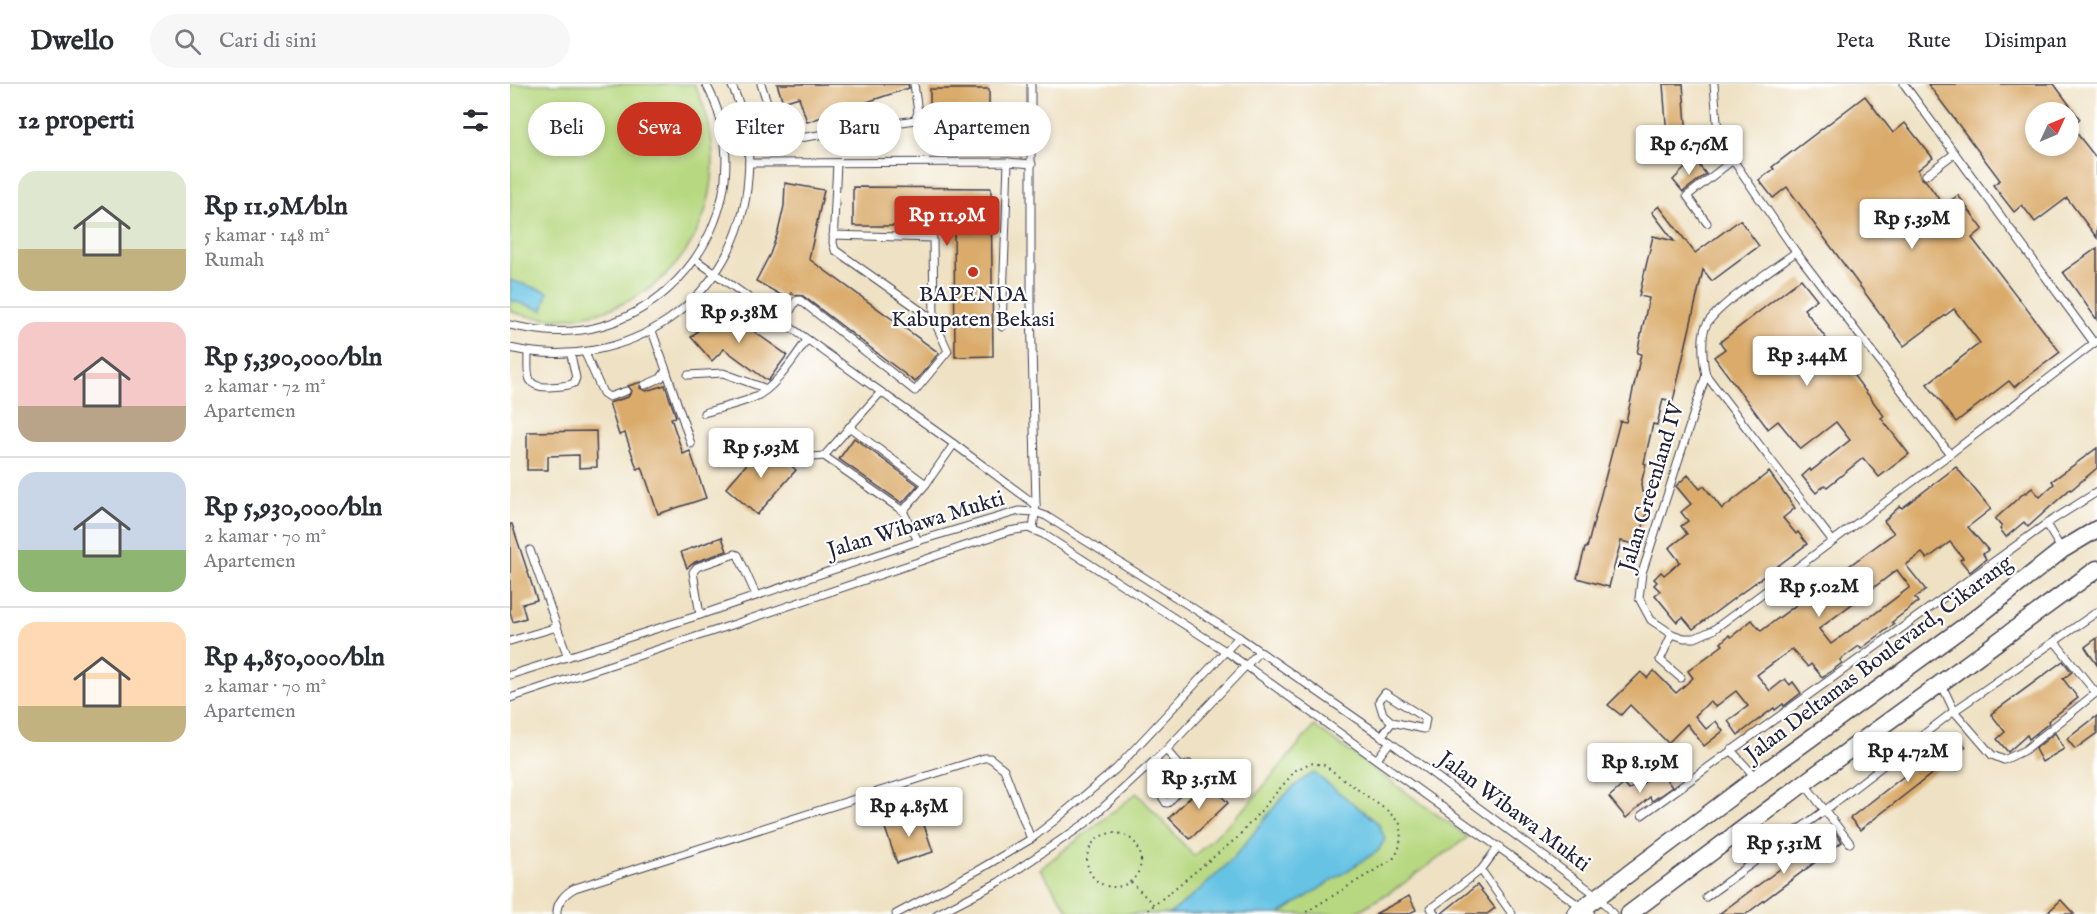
<!DOCTYPE html>
<html lang="id">
<head>
<meta charset="utf-8">
<style>
	body { margin:0; font-family:"IM FELL English",serif; background:#f7f7f7; color:#2b2b33; height:100vh; display:flex; flex-direction:column; font-size:22px; white-space:nowrap }
	* { box-sizing:border-box; margin:0 }
	p { font-size:20px; color:#7c7c81 }
	.icon { flex:none; width:33px; height:33px; fill:none; stroke:currentColor; stroke-width:2; stroke-linecap:round; stroke-linejoin:round }
	.map { position:relative; flex:1; overflow:hidden }
	.side { display:flex; flex-direction:column; background:#fff; width:510px }
	.side>* { flex:none }
	.hud { position:absolute; left:18px; top:18px; width:570px; height:54px; display:flex; gap:12px }
	.needle { width:39px; rotate:46deg }
	.buttons { position:absolute; left:1515px; top:18px; display:grid; gap:12px }
	.buttons a { display:grid; place-items:center; width:54px; height:54px; border-radius:50%; background:#fff; box-shadow:0 3px 9px #0003; font-size:30px }
	.price { position:absolute; translate:-50% -51px; padding:0 14px; border-radius:6px; background:#fff; color:#222; font-size:20px; line-height:39px; filter:drop-shadow(0 2px 3px #0008) }
	.price::after { content:''; position:absolute; left:50%; top:36px; width:18px; height:14px; margin-left:-9px; background:inherit; clip-path:polygon(0 0,100% 0,50% 100%) }
	.price.on { background:#c8321e; color:#fff }
	ul { padding:0; list-style:none }
	li { display:flex; align-items:center; gap:18px; height:150px; padding:0 18px }
	li+li { border-top:2px solid #e1e1e2 }
	li span { display:grid; place-items:center; flex:none; width:168px; height:120px; border-radius:18px; color:#555 }
	li>.icon { margin-inline-start:auto }
	span .icon { width:72px; height:72px; fill:#fffc; stroke-width:1 }
	li b { font-size:26px }
	h2 { display:flex; justify-content:space-between; align-items:center; height:72px; padding:0 18px; font-size:26px }
	.pill { padding:0 21px; border-radius:27px; background:#fff; box-shadow:0 3px 9px #0003; font-size:21px; line-height:54px }
	.pill.on { background:#c8321e; color:#fff }
	header { display:flex; align-items:center; gap:36px; box-sizing:border-box; height:84px; padding:0 30px; background:#fff; border-bottom:2px solid #e1e1e2 }
	header strong { font-size:28px }
	nav { display:flex; gap:33px; margin-inline-start:auto; font-size:21px }
	.search { width:420px; height:54px; background:#f7f7f7; display:flex; align-items:center; gap:15px; box-sizing:border-box; padding:0 21px; border-radius:33px; color:#7c7c81; font-size:22px }
	main { display:flex; flex:1; min-height:0 }
	.map>svg:first-child { display:block }
	.green { fill:#b7d880; stroke:#6c7d5e; stroke-width:1.5 }
	.water { fill:#66c3e4; stroke:#447290; stroke-width:1.5 }
	.building { fill:#daab6a; fill-rule:evenodd }
	.lines { fill:none; stroke-linecap:round; stroke-linejoin:round }
	.service-casing { stroke:#413f50; stroke-width:9 }
	.tertiary-casing { stroke:#413f50; stroke-width:19 }
	.path { stroke:#413f50; stroke-width:2; stroke-dasharray:1.5 4.5; stroke-linecap:butt }
	.service { stroke:#fff; stroke-width:7 }
	.tertiary { stroke:#fff; stroke-width:16 }
	.poi-dot { fill:#c8321e; stroke:#fff; stroke-width:2 }
	.labels { text-anchor:middle; dominant-baseline:central; stroke-width:4.5; stroke-linejoin:round; paint-order:stroke }
	.poi-label { font-size:22px; fill:#22223b; stroke:#fff }
	.street-label { font-size:22px; fill:#22223b; stroke:#fff }
</style>
</head>
<body>
<header>
<strong>Dwello</strong>
<div class="search"><svg class="icon" aria-label="search" viewBox="0 0 24 24"><circle cx="10" cy="10" r="6"/><path d="M15 15l6 6"/></svg>Cari di sini</div>
<nav><a>Peta</a><a>Rute</a><a>Disimpan</a></nav>
</header>
<main>
<section class="side">
<h2>12 properti<svg class="icon" aria-label="filters" viewBox="0 0 24 24"><path d="M4 7h16M4 17h16"/><circle cx="9" cy="7" r="2"/><circle cx="15" cy="17" r="2"/></svg></h2>
<ul>
<li><span style="background:linear-gradient(#dfe7d0 65%,#c2b280 0)"><svg class="icon" aria-label="home" viewBox="0 0 24 24"><path d="M3 11l9-7 9 7M6 9v11h12V9"/></svg></span><div><b>Rp 11.9M/bln</b><p>5 kamar · 148 m²</p><p>Rumah</p></div></li>
<li><span style="background:linear-gradient(#f6c9c9 70%,#b9a48a 0)"><svg class="icon" aria-label="home" viewBox="0 0 24 24"><path d="M3 11l9-7 9 7M6 9v11h12V9"/></svg></span><div><b>Rp 5,390,000/bln</b><p>2 kamar · 72 m²</p><p>Apartemen</p></div></li>
<li><span style="background:linear-gradient(#c9d6e8 65%,#8fb573 0)"><svg class="icon" aria-label="home" viewBox="0 0 24 24"><path d="M3 11l9-7 9 7M6 9v11h12V9"/></svg></span><div><b>Rp 5,930,000/bln</b><p>2 kamar · 70 m²</p><p>Apartemen</p></div></li>
<li><span style="background:linear-gradient(#ffd9b3 70%,#c2b280 0)"><svg class="icon" aria-label="home" viewBox="0 0 24 24"><path d="M3 11l9-7 9 7M6 9v11h12V9"/></svg></span><div><b>Rp 4,850,000/bln</b><p>2 kamar · 70 m²</p><p>Apartemen</p></div></li>
</ul>
</section>
<div class="map">
<svg width="1587" height="830" viewBox="0 0 1587 830">
	<rect width="100%" height="100%" fill="#fff"/>
	<filter id="ink" filterUnits="userSpaceOnUse"><feTurbulence type="fractalNoise" baseFrequency=".0167" numOctaves="2"/><feDisplacementMap in="SourceGraphic" scale="12" xChannelSelector="R" yChannelSelector="G"/><feConvolveMatrix kernelMatrix="1 2 1 2 8 2 1 2 1" color-interpolation-filters="sRGB"/></filter>
	<filter id="wash" filterUnits="userSpaceOnUse"><feTurbulence type="fractalNoise" baseFrequency=".008" numOctaves="4" result="noise"/><feDisplacementMap in="SourceGraphic" scale="24" xChannelSelector="R" yChannelSelector="G"/><feGaussianBlur stdDeviation="1.35" result="paint"/><feColorMatrix in="noise" values="0 0 0 0 0 0 0 0 0 0 0 0 0 0 0 0 0 1.4 0 .05"/><feComposite in="paint" operator="in"/></filter>
	<g filter="url(#wash)">
		<rect width="100%" height="100%" fill="#efe2c4"/>
		<g class="green">
			<path d="M 0,0 L 184,0 C 231,92 188,203 86,229 C 58,236 27,237 0,227 Z"/>
			<path d="M 804,642 L 958,753 L 887,804 L 843,830 L 561,830 L 530,785 L 627,709 L 684,772 L 737,722 Z"/>
		</g>
		<g class="water">
			<path d="M 0,196 L 38,208 L 33,226 L 0,216 Z"/>
			<path d="M 804,689 L 868,739 L 875,755 L 868,767 L 770,830 L 659,830 C 681,814 703,795 722,775 C 748,748 770,706 804,689 Z"/>
		</g>
		<g id="blocks">
			<g class="building">
				<path d="M 267,0 L 398,0 L 399,4 L 297,38 L 289,13 L 273,18 Z"/>
				<path d="M 1153,0 L 1173,0 L 1177,54 L 1184,54 L 1185,64 L 1158,66 Z"/>
				<path d="M 1418,0 L 1544,0 L 1570,35 L 1561,42 L 1587,75 L 1587,154 L 1557,114 L 1525,138 L 1512,121 L 1504,128 L 1483,101 L 1490,96 ZM 1526,28 L 1558,28 L 1558,62 L 1526,62 Z"/>
				<rect x="420" y="5" width="59" height="48"/>
				<path d="M 1355,12 L 1383,49 L 1395,39 L 1423,74 L 1408,86 L 1411,94 L 1416,97 L 1434,122 L 1448,111 L 1473,145 L 1462,154 L 1550,268 L 1504,303 L 1499,297 L 1446,338 L 1417,300 L 1470,259 L 1444,225 L 1394,262 L 1277,103 L 1263,114 L 1249,96 L 1264,85 L 1262,83 Z"/>
				<path d="M 1184,75 L 1196,90 L 1173,108 L 1163,96 Z"/>
				<path d="M 275,99 L 314,106 L 299,175 L 429,269 L 405,298 L 293,212 L 285,211 L 281,209 L 278,215 L 246,197 L 260,170 L 268,148 L 274,122 Z"/>
				<path d="M 343,103 L 481,104 L 483,272 L 445,273 L 444,142 L 343,142 Z"/>
				<path d="M 1149,122 L 1185,169 L 1230,136 L 1249,162 L 1202,197 L 1193,186 L 1163,317 L 1153,315 L 1147,341 L 1143,340 L 1134,379 L 1136,380 L 1131,400 L 1132,408 L 1142,410 L 1128,461 L 1111,457 L 1099,503 L 1067,494 L 1075,464 L 1077,464 L 1110,337 L 1116,338 L 1131,270 L 1127,269 L 1139,214 L 1129,212 L 1143,152 L 1164,157 L 1142,128 Z"/>
				<path d="M 1587,164 L 1587,236 L 1553,188 Z"/>
				<path d="M 1291,195 L 1307,215 L 1294,225 L 1374,332 L 1371,334 L 1399,370 L 1369,393 L 1353,374 L 1317,403 L 1315,401 L 1306,409 L 1292,392 L 1300,385 L 1301,387 L 1340,356 L 1326,338 L 1291,365 L 1268,337 L 1258,345 L 1204,273 L 1215,265 L 1210,258 Z"/>
				<path d="M 212,225 L 277,271 L 258,297 L 214,265 L 202,277 L 181,253 Z"/>
				<path d="M 131,298 L 130,304 L 136,307 L 155,301 L 166,333 L 161,334 L 173,370 L 180,367 L 196,414 L 148,430 L 132,383 L 127,385 L 115,349 L 109,351 L 99,319 L 118,313 L 122,307 L 118,302 Z"/>
				<path d="M 86,347 L 87,383 L 69,384 L 69,371 L 38,372 L 38,386 L 17,386 L 17,348 Z"/>
				<path d="M 344,354 L 408,401 L 392,419 L 329,375 Z"/>
				<path d="M 255,359 L 286,386 L 247,431 L 216,404 Z"/>
				<path d="M 1587,364 L 1587,384 L 1561,406 L 1560,405 L 1518,443 L 1514,438 L 1496,453 L 1490,445 L 1492,443 L 1485,435 L 1515,408 L 1516,409 L 1522,404 L 1530,413 L 1544,400 L 1542,397 Z"/>
				<path d="M 1446,383 L 1481,425 L 1458,443 L 1478,466 L 1473,470 L 1476,475 L 1460,488 L 1450,476 L 1453,474 L 1440,458 L 1417,475 L 1412,469 L 1396,481 L 1416,506 L 1405,514 L 1408,518 L 1382,538 L 1384,540 L 1351,565 L 1349,562 L 1330,576 L 1332,579 L 1320,588 L 1312,593 L 1301,580 L 1298,583 L 1282,565 L 1247,591 L 1260,607 L 1275,595 L 1280,601 L 1283,598 L 1291,609 L 1274,622 L 1273,620 L 1265,626 L 1264,624 L 1228,651 L 1218,637 L 1238,622 L 1226,607 L 1205,623 L 1200,617 L 1185,632 L 1196,645 L 1206,637 L 1213,647 L 1194,662 L 1177,640 L 1158,659 L 1120,621 L 1111,631 L 1098,621 L 1131,588 L 1137,594 L 1144,587 L 1166,609 L 1183,594 L 1178,587 L 1213,561 L 1211,559 L 1219,551 L 1221,553 L 1242,536 L 1251,547 L 1286,521 L 1278,511 L 1288,504 L 1295,514 L 1384,449 L 1374,437 L 1390,422 L 1392,424 ZM 1387,486 L 1400,503 L 1359,534 L 1358,533 L 1321,560 L 1309,545 Z"/>
				<path d="M 1259,388 L 1285,424 L 1273,434 L 1286,450 L 1288,448 L 1297,460 L 1183,545 L 1173,533 L 1167,538 L 1145,511 L 1150,507 L 1144,501 L 1147,498 L 1144,495 L 1151,488 L 1154,491 L 1170,478 L 1159,464 L 1177,450 L 1171,442 L 1178,437 L 1171,428 L 1181,420 L 1166,402 L 1178,391 L 1190,405 L 1194,402 L 1212,425 Z"/>
				<path d="M 0,440 L 2,440 L 27,516 L 12,520 L 16,534 L 3,538 L 0,528 Z"/>
				<path d="M 212,453 L 217,467 L 185,478 L 177,484 L 171,468 Z"/>
				<path d="M 1587,554 L 1587,581 L 1575,563 Z"/>
				<path d="M 1553,577 L 1562,588 L 1553,595 L 1568,614 L 1538,637 L 1539,639 L 1519,655 L 1517,651 L 1498,668 L 1487,655 L 1495,648 L 1481,630 Z"/>
				<path d="M 1587,632 L 1587,649 L 1565,665 L 1557,655 Z"/>
				<path d="M 1545,649 L 1554,665 L 1532,678 L 1525,665 Z"/>
				<path d="M 1447,651 L 1456,663 L 1350,746 L 1340,734 Z"/>
				<path d="M 1150,687 L 1162,703 L 1142,717 L 1140,713 L 1116,734 L 1099,713 L 1114,700 L 1119,706 L 1126,701 L 1128,703 Z"/>
				<path d="M 697,697 L 718,719 L 680,755 L 659,734 Z"/>
				<path d="M 410,729 L 423,768 L 387,779 L 374,741 Z"/>
				<path d="M 1323,746 L 1332,758 L 1236,830 L 1209,830 Z"/>
				<path d="M 967,801 L 985,824 L 977,830 L 931,830 Z"/>
				<path d="M 899,812 L 906,826 L 898,830 L 865,830 Z"/>
				<path d="M 1551,816 L 1564,830 L 1536,830 Z"/>
			</g>
		</g>
	</g>
	<g filter="url(#ink)">
		<use href="#blocks" fill-opacity="0" stroke="#413f50" stroke-width="1.5"/>
		<g class="lines">
			<g class="service-casing">
				<g id="service">
					<path d="M 251,0 L 270,57"/>
					<path d="M 521,0 L 521,223 L 526,421 L 523,446"/>
					<path d="M 1204,0 L 1207,38 L 1213,59 L 1223,76 L 1286,168 L 1440,370"/>
					<path d="M 1394,0 L 1584,259"/>
					<path d="M 239,64 L 270,57 L 405,36 L 408,28 L 404,0"/>
					<path d="M 239,79 L 498,78 L 522,80"/>
					<path d="M 327,79 L 323,159 L 325,166 L 424,236"/>
					<path d="M 1416,91 L 1445,69"/>
					<path d="M 1197,139 L 1177,112 L 1223,76"/>
					<path d="M 1286,168 C 1267,182 1201,225 1195,244 C 1191,255 1193,279 1196,291 L 1132,489 L 1129,514 L 1141,536 L 1162,550 L 1174,554 L 1185,554 L 1203,546 L 1440,370 L 1587,257"/>
					<path d="M 186,176 L 444,360 L 526,421"/>
					<path d="M 273,239 L 286,217 L 290,216 L 405,307 L 438,267 L 424,236 L 423,154 L 323,151"/>
					<path d="M 0,241 C 30,248 61,251 91,242 C 193,213 248,95 196,0"/>
					<path d="M 492,243 L 498,78"/>
					<path d="M 0,264 C 116,291 230,216 238,94 C 241,62 235,29 221,0"/>
					<path d="M 18,269 C 18,289 14,304 39,303 C 48,302 56,303 64,299 L 66,294 L 61,271"/>
					<path d="M 75,269 L 93,309 L 99,313 L 116,307"/>
					<path d="M 156,286 L 181,360"/>
					<path d="M 178,291 L 213,289 L 257,305"/>
					<path d="M 1196,291 L 1322,456"/>
					<path d="M 135,301 L 151,294 L 156,286 L 142,247"/>
					<path d="M 371,308 L 314,372 L 393,427 L 408,457"/>
					<path d="M 194,329 C 210,324 228,320 243,314 C 265,305 284,274 297,256"/>
					<path d="M 339,343 L 416,400"/>
					<path d="M 292,374 L 314,372"/>
					<path d="M 393,427 L 416,400 L 444,360"/>
					<path d="M 1536,440 L 1552,466"/>
					<path d="M 190,531 L 183,488 L 187,483 L 225,470 L 228,471 L 246,511"/>
					<path d="M 47,543 L 58,573"/>
					<path d="M 1162,550 L 1150,576 L 1171,594"/>
					<path d="M 0,557 L 47,543 L 20,466"/>
					<path d="M 1545,558 L 1586,609"/>
					<path d="M 0,591 L 190,531 L 408,457 L 509,427 L 525,428 L 536,432 L 729,553 L 880,658 L 1089,813 L 1103,830"/>
					<path d="M 1431,599 L 1444,627 L 1482,671 L 1494,676 L 1515,666 L 1587,608"/>
					<path d="M 0,614 L 222,541 L 499,447 L 518,444 L 533,450 L 717,568 L 1081,830"/>
					<path d="M 871,653 L 882,638 L 873,630 L 869,617 L 875,609 L 916,635 L 914,645 L 882,638"/>
					<path d="M 1221,666 L 1246,694"/>
					<path d="M 867,675 L 880,658"/>
					<path d="M 645,676 L 660,693 L 650,709 L 656,719 L 658,719 L 686,688 L 679,680 L 672,684 L 656,666"/>
					<path d="M 1294,699 L 1340,759"/>
					<path d="M 1132,731 L 1536,440 L 1587,408"/>
					<path d="M 971,786 L 1002,830"/>
					<path d="M 1196,813 L 1314,727 L 1444,627 L 1587,528"/>
					<path d="M 47,830 C 46,819 55,809 65,804 L 474,674 L 480,674 L 494,685 L 521,755"/>
					<path d="M 386,830 L 470,785 L 521,755 L 544,737 L 606,685 L 729,553"/>
					<path d="M 427,830 L 489,798 L 576,739 L 656,666 L 749,568"/>
					<path d="M 925,830 L 921,824 L 971,786 L 989,762"/>
				</g>
			</g>
			<g class="tertiary-casing">
				<g id="tertiary">
					<path d="M 1065,830 L 1246,694 L 1466,534 L 1552,466 L 1587,445"/>
					<path d="M 1119,830 L 1294,699 L 1587,485"/>
				</g>
			</g>
			<g class="path">
				<circle cx="604" cy="776" r="27"/>
				<path d="M 621,798 L 644,821"/>
				<path d="M 633,830 L 727,754 L 786,686 L 800,679 L 814,681 L 879,728 L 890,740 C 891,754 892,763 883,775 L 793,830"/>
			</g>
			<use href="#service" class="service"/>
			<use href="#tertiary" class="tertiary"/>
		</g>
	</g>
	<circle class="poi-dot" cx="463" cy="188" r="6"/>
	<g class="labels">
		<g class="poi-label">
			<text x="463" y="211">BAPENDA<tspan x="463" dy="25">Kabupaten Bekasi</tspan></text>
		</g>
		<g class="street-label">
			<text transform="translate(1142 403) rotate(-73)">Jalan Greenland IV</text>
			<text transform="translate(406 441) rotate(-17)">Jalan Wibawa Mukti</text>
			<text transform="translate(1369 575) rotate(-37)">Jalan Deltamas Boulevard, Cikarang</text>
			<text transform="translate(1004 728) rotate(37)">Jalan Wibawa Mukti</text>
		</g>
	</g>
</svg>
<div class="buttons">
<a><svg class="needle" viewBox="-14 -14 28 28"><path d="M0-13l5 13h-10z" fill="#e53935"/><path d="M0 13l5-13h-10z" fill="#7c7c81"/></svg></a>
</div>
<b class="price" style="left:1179px;top:92px">Rp 6.76M</b>
<b class="price on" style="left:437px;top:163px">Rp 11.9M</b>
<b class="price" style="left:1402px;top:166px">Rp 5.39M</b>
<b class="price" style="left:229px;top:260px">Rp 9.38M</b>
<b class="price" style="left:1297px;top:303px">Rp 3.44M</b>
<b class="price" style="left:251px;top:395px">Rp 5.93M</b>
<b class="price" style="left:1309px;top:534px">Rp 5.02M</b>
<b class="price" style="left:1398px;top:699px">Rp 4.72M</b>
<b class="price" style="left:1130px;top:710px">Rp 8.19M</b>
<b class="price" style="left:689px;top:726px">Rp 3.51M</b>
<b class="price" style="left:399px;top:754px">Rp 4.85M</b>
<b class="price" style="left:1274px;top:791px">Rp 5.31M</b>
<div class="hud">
<a class="pill">Beli</a>
<a class="pill on">Sewa</a>
<a class="pill">Filter</a>
<a class="pill">Baru</a>
<a class="pill">Apartemen</a>
</div>
</div>
</main>
</body>
</html>
